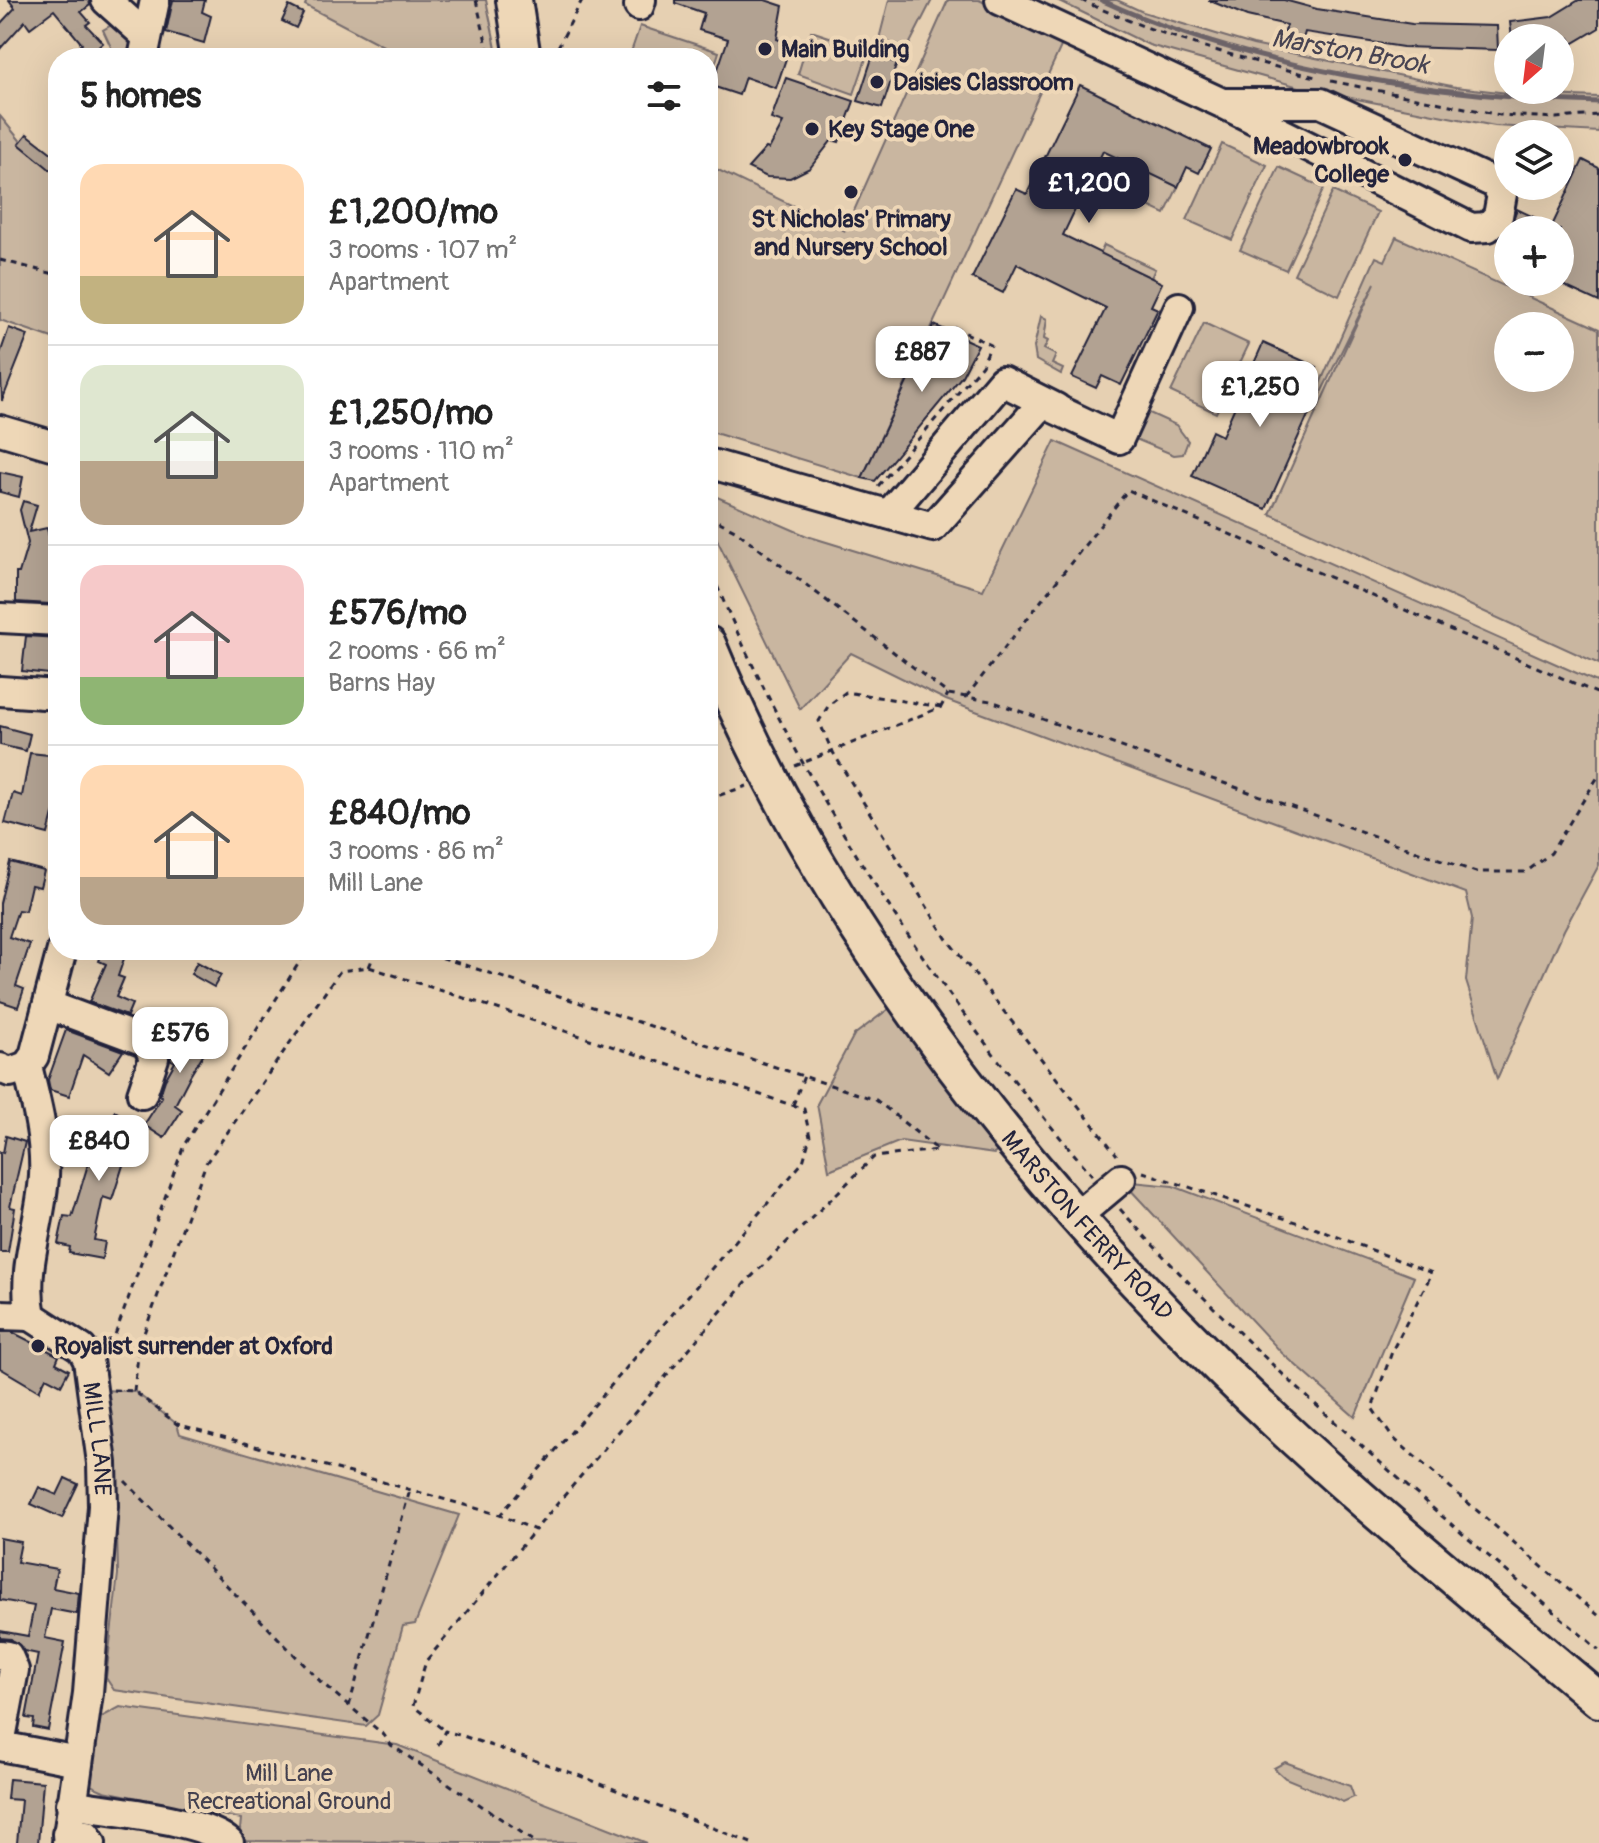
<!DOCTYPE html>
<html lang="en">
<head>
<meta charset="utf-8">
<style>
	body { margin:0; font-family:Pangolin,sans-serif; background:#f6f6f6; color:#222; height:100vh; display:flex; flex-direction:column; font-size:30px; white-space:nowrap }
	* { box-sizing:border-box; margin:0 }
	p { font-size:26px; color:#767676 }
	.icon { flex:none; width:44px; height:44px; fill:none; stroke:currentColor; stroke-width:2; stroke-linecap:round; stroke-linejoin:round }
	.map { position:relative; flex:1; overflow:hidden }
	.side { position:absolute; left:48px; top:48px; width:670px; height:912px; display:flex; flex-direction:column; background:#fff; border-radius:32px; box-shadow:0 8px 32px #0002 }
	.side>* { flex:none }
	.needle { width:52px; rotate:208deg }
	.buttons { position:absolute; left:1494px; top:24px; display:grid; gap:16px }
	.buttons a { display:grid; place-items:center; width:80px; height:80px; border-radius:50%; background:#fff; box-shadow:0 8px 32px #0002; font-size:40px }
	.price { position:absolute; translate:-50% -68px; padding:0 18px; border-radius:16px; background:#fff; color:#222; font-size:26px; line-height:52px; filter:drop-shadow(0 2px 4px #0008) }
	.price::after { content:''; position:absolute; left:50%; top:48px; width:24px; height:18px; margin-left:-12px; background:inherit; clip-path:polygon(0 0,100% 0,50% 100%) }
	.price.active { background:#22223b; color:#fff }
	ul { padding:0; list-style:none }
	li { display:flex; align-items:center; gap:24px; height:200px; padding:0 32px }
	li+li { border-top:2px solid #e0e0e0 }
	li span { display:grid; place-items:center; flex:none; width:224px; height:160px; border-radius:24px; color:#555 }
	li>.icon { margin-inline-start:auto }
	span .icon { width:96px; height:96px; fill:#fffc; stroke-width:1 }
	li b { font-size:34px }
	h2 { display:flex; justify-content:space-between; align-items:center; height:96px; padding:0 32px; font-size:34px }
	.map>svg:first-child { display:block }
	.green { fill:#c9b6a0; stroke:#766c6e; stroke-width:2; fill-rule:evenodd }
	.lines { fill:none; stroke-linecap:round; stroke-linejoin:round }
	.stream { stroke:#6c6368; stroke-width:5 }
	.building { fill:#b2a292; stroke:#22223b; stroke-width:2 }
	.minor-casing { stroke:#22223b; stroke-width:34 }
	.major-casing { stroke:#22223b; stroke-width:40 }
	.path { stroke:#22223b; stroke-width:3; stroke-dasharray:6 6; stroke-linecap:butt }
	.minor { stroke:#eed7b7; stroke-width:28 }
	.major { stroke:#eed7b7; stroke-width:34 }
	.poi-dot { fill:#22223b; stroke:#eed7b7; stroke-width:3 }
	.labels { text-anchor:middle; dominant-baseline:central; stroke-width:8; stroke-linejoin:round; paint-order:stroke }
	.poi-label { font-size:24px; font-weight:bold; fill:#22223b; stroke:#eed7b7; text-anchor:start }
	.street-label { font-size:24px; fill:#22223b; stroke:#eed7b7 }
	.park-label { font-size:24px; fill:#43404f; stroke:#eed7b7 }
	.water-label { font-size:26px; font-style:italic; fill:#474352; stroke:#eed7b7 }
</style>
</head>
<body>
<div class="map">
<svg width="1599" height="1843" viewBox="0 0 1599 1843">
	<rect width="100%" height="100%" fill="#e6d0b2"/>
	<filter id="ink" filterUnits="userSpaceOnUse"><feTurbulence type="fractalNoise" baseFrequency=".0125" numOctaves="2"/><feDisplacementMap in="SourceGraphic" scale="16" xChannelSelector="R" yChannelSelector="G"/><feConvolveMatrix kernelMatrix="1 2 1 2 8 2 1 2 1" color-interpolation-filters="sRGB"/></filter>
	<g filter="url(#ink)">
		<g class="green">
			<path d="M 307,0 L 486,0 L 498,58 L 406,58 L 305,5 Z"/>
			<path d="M 889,0 L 932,0 L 907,49 L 879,39 Z"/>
			<path d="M 948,0 L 979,0 L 1064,40 L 862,478 L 708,431 L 708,165 L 845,231 Z"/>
			<path d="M 1057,0 L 1117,0 L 1143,12 L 1253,45 L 1456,87 L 1517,94 L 1599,97 L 1599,132 L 1495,126 L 1310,90 L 1149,45 Z"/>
			<path d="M 115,23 L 134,42 L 132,58 L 116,58 L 103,30 Z"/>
			<path d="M 640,26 L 719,52 L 708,86 L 708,58 L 629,58 Z"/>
			<path d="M 811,31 L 869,50 L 854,94 L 798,74 Z"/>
			<path d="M 0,116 L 27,149 L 58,176 L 58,340 L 0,320 Z"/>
			<path d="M 1222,144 L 1267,165 L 1232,240 L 1187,220 Z"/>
			<path d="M 1279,167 L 1324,188 L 1286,270 L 1240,250 Z"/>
			<path d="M 1148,172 L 1178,187 L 1165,214 L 1135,200 Z"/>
			<path d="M 1333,191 L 1378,212 L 1339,296 L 1294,274 Z"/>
			<path d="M 1396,237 L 1599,329 L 1599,664 L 1270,514 L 1375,283 L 1318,399 L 1314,397 L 1376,257 L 1385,261 ZM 1508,326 L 1560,326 L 1560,378 L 1508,378 Z"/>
			<path d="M 1104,245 L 1155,269 L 1151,278 L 1100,254 Z"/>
			<path d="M 1041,316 L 1047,319 L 1044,339 L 1048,341 L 1044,349 L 1056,355 L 1052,364 L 1063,369 L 1061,374 L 1036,360 L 1034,347 Z"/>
			<path d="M 1204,323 L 1249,344 L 1216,413 L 1171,392 Z"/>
			<path d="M 1145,411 L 1176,425 L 1188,441 L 1183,454 L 1174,455 L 1133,438 Z"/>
			<path d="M 1055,441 L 1599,683 L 1599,865 L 1564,930 L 1497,1079 L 1466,981 L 1472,918 L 1466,893 L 946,700 L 851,653 L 800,709 L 708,521 L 708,493 L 807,536 L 983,590 Z"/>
			<path d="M 899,1001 L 1004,1146 L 994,1154 L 901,1141 L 829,1170 L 817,1104 L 854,1035 Z"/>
			<path d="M 1132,1182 L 1173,1186 L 1414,1277 L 1355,1417 L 1282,1353 L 1127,1186 Z"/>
			<path d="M 94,1390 L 134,1391 L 177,1424 L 180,1434 L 459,1515 L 415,1624 L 403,1626 L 378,1715 L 366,1726 L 114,1690 L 106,1678 L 118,1574 L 116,1488 Z"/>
			<path d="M 120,1707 L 397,1745 L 647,1843 L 239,1841 L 241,1819 L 104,1791 L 83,1782 L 96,1720 Z"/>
			<path d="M 1285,1762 L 1350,1786 L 1354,1797 L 1343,1802 L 1285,1778 L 1274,1768 Z"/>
		</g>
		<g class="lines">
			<path class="stream" d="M 1101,0 C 1249,69 1438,97 1599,102"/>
		</g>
		<g class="building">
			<path d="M 9,0 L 89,0 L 90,5 L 81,12 L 90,22 L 86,25 L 103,43 L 96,49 L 104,58 L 84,58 L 76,50 L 82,44 L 54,10 L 30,28 L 25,21 L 0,49 L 0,24 L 15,8 Z"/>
			<path d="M 173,0 L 205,0 L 202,12 L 211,16 L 204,43 L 166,32 Z"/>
			<path d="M 675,0 L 765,0 L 783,6 L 777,39 L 791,44 L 776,88 L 745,77 L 739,95 L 712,86 L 728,39 L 699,30 L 704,13 L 675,3 Z"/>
			<path d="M 1208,0 L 1284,0 L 1317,9 L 1412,24 L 1497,26 L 1498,50 L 1403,47 L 1305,32 L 1303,39 L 1284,34 L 1287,25 L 1247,16 Z"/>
			<path d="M 1579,0 L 1599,0 L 1599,28 L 1572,44 L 1569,38 L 1512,38 L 1510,22 L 1551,17 Z"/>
			<path d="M 289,6 L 303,13 L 296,28 L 282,21 Z"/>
			<path d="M 873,55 L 897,63 L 882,108 L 858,101 Z"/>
			<path d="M 786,78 L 854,101 L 839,142 L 832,140 L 810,168 L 790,178 L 767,177 L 748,168 L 766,148 L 769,149 L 783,123 L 771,119 Z"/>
			<path d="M 1080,85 L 1211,149 L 1199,173 L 1187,167 L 1178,187 L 1103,151 L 1063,235 L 1162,283 L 1151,306 L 1158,309 L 1121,385 L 1102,376 L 1096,388 L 1072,377 L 1106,308 L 1017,264 L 1003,293 L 972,278 L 1016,189 L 1027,194 Z"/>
			<path d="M 27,134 L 58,158 L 58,176 L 19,144 Z"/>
			<path d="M 1583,160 L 1599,168 L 1599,302 L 1560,284 L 1560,230 L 1508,230 L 1517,209 L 1552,226 Z"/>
			<path d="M 934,325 L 978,345 L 962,376 L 875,481 L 862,478 Z"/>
			<path d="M 9,328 L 28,335 L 2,401 L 0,354 Z"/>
			<path d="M 1263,343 L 1317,367 L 1304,396 L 1315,400 L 1266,509 L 1192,476 L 1212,431 L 1222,436 Z"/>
			<path d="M 0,472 L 23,477 L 19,497 L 0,492 Z"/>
			<path d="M 23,501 L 37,505 L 29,532 L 47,528 L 56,567 L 51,568 L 50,604 L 16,602 L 16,573 L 19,573 L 28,543 L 20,510 Z"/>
			<path d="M 26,636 L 58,638 L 58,675 L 22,671 Z"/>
			<path d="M 0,726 L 30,734 L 26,751 L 0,745 Z"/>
			<path d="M 30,753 L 58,756 L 58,795 L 48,834 L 5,823 L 13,793 L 22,796 Z"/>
			<path d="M 10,862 L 44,871 L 40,887 L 31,885 L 25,911 L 18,910 L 9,937 L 30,944 L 16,986 L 24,989 L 18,1007 L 0,1001 L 0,903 Z"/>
			<path d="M 103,950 L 127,950 L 118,976 L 124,978 L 116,997 L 132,1004 L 127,1016 L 89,1002 L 106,964 L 99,961 Z"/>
			<path d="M 197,962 L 221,975 L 214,987 L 191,974 Z"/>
			<path d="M 196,1016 L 218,1030 L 190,1076 L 175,1105 L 182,1110 L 164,1138 L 144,1125 L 162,1097 L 160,1095 L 165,1080 L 175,1062 L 170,1059 Z"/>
			<path d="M 66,1030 L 123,1051 L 109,1072 L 83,1055 L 69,1096 L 50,1090 L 48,1080 Z"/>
			<path d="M 115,1111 L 147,1132 L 130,1159 L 126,1156 L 112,1200 L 103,1197 L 94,1240 L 105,1242 L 102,1259 L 69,1253 L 70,1247 L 58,1244 L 64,1216 L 72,1217 L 89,1161 L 68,1153 L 75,1135 L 91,1149 Z"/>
			<path d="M 6,1136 L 25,1142 L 10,1207 L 15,1208 L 8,1252 L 0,1252 L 0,1152 L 3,1153 Z"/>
			<path d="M 0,1332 L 12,1332 L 59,1356 L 56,1363 L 69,1370 L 61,1385 L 46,1377 L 39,1391 L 0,1368 Z"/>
			<path d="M 65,1478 L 78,1484 L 62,1518 L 31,1504 L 39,1487 L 57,1495 Z"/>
			<path d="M 0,1538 L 21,1542 L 17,1562 L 57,1569 L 53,1588 L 79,1593 L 77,1614 L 51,1609 L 45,1638 L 65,1642 L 48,1730 L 33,1727 L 34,1719 L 26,1718 L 38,1654 L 24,1651 L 11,1639 L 0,1638 L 0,1631 L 28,1636 L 34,1606 L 0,1600 Z"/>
			<path d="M 9,1779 L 43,1782 L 38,1843 L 17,1843 L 21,1800 L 7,1799 Z"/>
		</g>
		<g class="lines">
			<g class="minor-casing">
				<g id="minor">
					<path d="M 106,0 L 146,36"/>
					<path d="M 1000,0 L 1222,103 L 1471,228 L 1488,227 L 1498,216 L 1502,194 L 1494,183 L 1321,103 L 1222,103"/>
					<path d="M 639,6 L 641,0"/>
					<path d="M 143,58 L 155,0"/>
					<path d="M 0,430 L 58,447"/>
					<path d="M 708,463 L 933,527 L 1043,403 L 1119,439 L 1179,307"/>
					<path d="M 889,514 L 1002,381 L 1056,408"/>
					<path d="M 1,618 L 58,621"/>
					<path d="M 0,691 L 58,695"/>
					<path d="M 48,1005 L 147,1042 L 154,1058 L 142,1094"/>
					<path id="s1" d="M 27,1066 C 36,1102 46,1139 44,1176 C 41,1224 21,1268 31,1316 L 82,1349 L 88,1360 L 102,1463 L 103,1506 L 88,1693 L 67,1843"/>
					<path d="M 27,1066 L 34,1056 L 62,950"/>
					<path d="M 0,1068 L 10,1072 L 27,1066"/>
					<path d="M 1077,1216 L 1121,1179"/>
					<path d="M 0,1315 L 31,1316"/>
					<path d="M 0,1655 L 8,1656 L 14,1670 L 0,1744"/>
					<path d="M 0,1746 L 78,1761"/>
					<path d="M 71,1804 C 107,1811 206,1819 229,1843"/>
					<path d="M 67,1834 L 86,1835 L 91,1843"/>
				</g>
			</g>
			<g class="major-casing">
				<g id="major">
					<path d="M 514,0 L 523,58"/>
					<path id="s2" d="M 708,644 C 818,910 1001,1150 1204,1352 C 1327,1476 1466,1587 1599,1700"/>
				</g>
			</g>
			<g class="path">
				<path d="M 476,0 L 490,58"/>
				<path d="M 1081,0 C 1158,36 1238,58 1320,78"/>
				<path d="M 548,54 L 557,49 L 582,0"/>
				<path d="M 1331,81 L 1500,115 L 1556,118 L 1599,115"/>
				<path d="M 0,260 L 58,275"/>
				<path d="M 878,486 L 982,365 L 991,345 L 951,326"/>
				<path d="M 708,516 L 735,530 L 948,694 L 991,701 L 1476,872 L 1526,872 L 1551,853 L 1599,775"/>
				<path d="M 708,564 C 798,786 936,994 1092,1175"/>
				<path d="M 966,697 L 1128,490 L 1599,694"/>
				<path d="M 941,707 L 846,692 L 829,705 L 819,721 L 831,749 L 946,938 L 1117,1155"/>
				<path d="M 795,766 L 941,707 L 948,694"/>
				<path d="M 708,799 L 747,786"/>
				<path d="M 419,950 L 876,1100 L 938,1150 L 874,1157 L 745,1283 L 535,1530"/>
				<path d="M 369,967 L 376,950"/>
				<path d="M 793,1105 L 804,1076"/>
				<path d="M 1143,1172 L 1317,1229 L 1432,1273 L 1393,1349 L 1372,1408 L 1392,1437 L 1599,1616"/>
				<path d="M 1120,1209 C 1265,1371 1434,1509 1599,1650"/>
				<path d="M 107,1343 L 115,1335 L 184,1145 L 307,950"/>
				<path d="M 113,1390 L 134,1391 L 177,1424 L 500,1515 L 535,1530 L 426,1661 L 413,1706 L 445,1731"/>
				<path d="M 134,1391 L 139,1347 L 206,1163 L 340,971 L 369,967 L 804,1109 L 810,1137 L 803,1162 L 500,1515"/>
				<path d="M 125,1481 L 322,1683 L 384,1735 L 391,1745 L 537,1843"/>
				<path d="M 349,1706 L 410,1490"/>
				<path d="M 438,1745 L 445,1731 L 463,1736 L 578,1775 L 751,1843"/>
			</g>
			<use href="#minor" class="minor"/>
			<use href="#major" class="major"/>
		</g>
	</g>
	<g class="poi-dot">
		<circle cx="765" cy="49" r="8"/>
		<circle cx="877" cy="82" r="8"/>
		<circle cx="812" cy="129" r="8"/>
		<circle cx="1405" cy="160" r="8"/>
		<circle cx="851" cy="192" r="8"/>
		<circle cx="38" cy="1346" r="8"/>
	</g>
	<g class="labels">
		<g class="poi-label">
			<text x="781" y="49">Main Building</text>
			<text x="893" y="82">Daisies Classroom</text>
			<text x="828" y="129">Key Stage One</text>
			<text x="1389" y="146" text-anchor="end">Meadowbrook<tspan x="1389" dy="28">College</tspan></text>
			<text x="851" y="219" text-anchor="middle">St Nicholas' Primary<tspan x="851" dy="28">and Nursery School</tspan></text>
			<text x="54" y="1346">Royalist surrender at Oxford</text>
		</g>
		<g class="street-label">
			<text stroke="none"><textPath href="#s2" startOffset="698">MARSTON FERRY ROAD</textPath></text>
			<text stroke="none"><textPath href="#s1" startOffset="406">MILL LANE</textPath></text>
		</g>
		<g class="park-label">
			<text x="289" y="1773">Mill Lane<tspan x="289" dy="28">Recreational Ground</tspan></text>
		</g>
		<g class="water-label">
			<text transform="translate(1350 52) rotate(10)">Marston Brook</text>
		</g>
	</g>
</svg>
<div class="buttons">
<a><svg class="needle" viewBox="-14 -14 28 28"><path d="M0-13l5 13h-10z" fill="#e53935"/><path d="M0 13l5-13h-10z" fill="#767676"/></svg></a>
<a><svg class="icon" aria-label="layers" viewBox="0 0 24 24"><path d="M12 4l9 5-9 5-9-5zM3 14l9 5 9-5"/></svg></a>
<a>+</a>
<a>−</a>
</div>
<b class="price active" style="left:1089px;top:225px">£1,200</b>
<b class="price" style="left:922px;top:394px">£887</b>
<b class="price" style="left:1260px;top:429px">£1,250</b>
<b class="price" style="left:180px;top:1075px">£576</b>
<b class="price" style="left:99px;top:1183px">£840</b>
<section class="side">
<h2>5 homes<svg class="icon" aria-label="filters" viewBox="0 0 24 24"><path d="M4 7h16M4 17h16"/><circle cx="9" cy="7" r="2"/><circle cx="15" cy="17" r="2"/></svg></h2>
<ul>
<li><span style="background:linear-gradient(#ffd9b3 70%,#c2b280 0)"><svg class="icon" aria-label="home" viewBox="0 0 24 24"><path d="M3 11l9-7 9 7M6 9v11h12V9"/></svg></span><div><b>£1,200/mo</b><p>3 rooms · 107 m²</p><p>Apartment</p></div></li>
<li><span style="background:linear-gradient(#dfe7d0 60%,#b9a48a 0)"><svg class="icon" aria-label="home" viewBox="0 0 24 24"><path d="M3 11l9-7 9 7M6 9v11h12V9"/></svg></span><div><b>£1,250/mo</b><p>3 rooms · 110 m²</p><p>Apartment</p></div></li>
<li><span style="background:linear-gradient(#f6c9c9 70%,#8fb573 0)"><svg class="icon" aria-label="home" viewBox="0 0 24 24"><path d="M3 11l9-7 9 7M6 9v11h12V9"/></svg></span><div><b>£576/mo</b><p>2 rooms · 66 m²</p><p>Barns Hay</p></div></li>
<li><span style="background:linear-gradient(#ffd9b3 70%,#b9a48a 0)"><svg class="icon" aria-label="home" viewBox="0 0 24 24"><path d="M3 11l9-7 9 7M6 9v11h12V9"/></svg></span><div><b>£840/mo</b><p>3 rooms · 86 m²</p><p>Mill Lane</p></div></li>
</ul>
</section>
</div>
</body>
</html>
